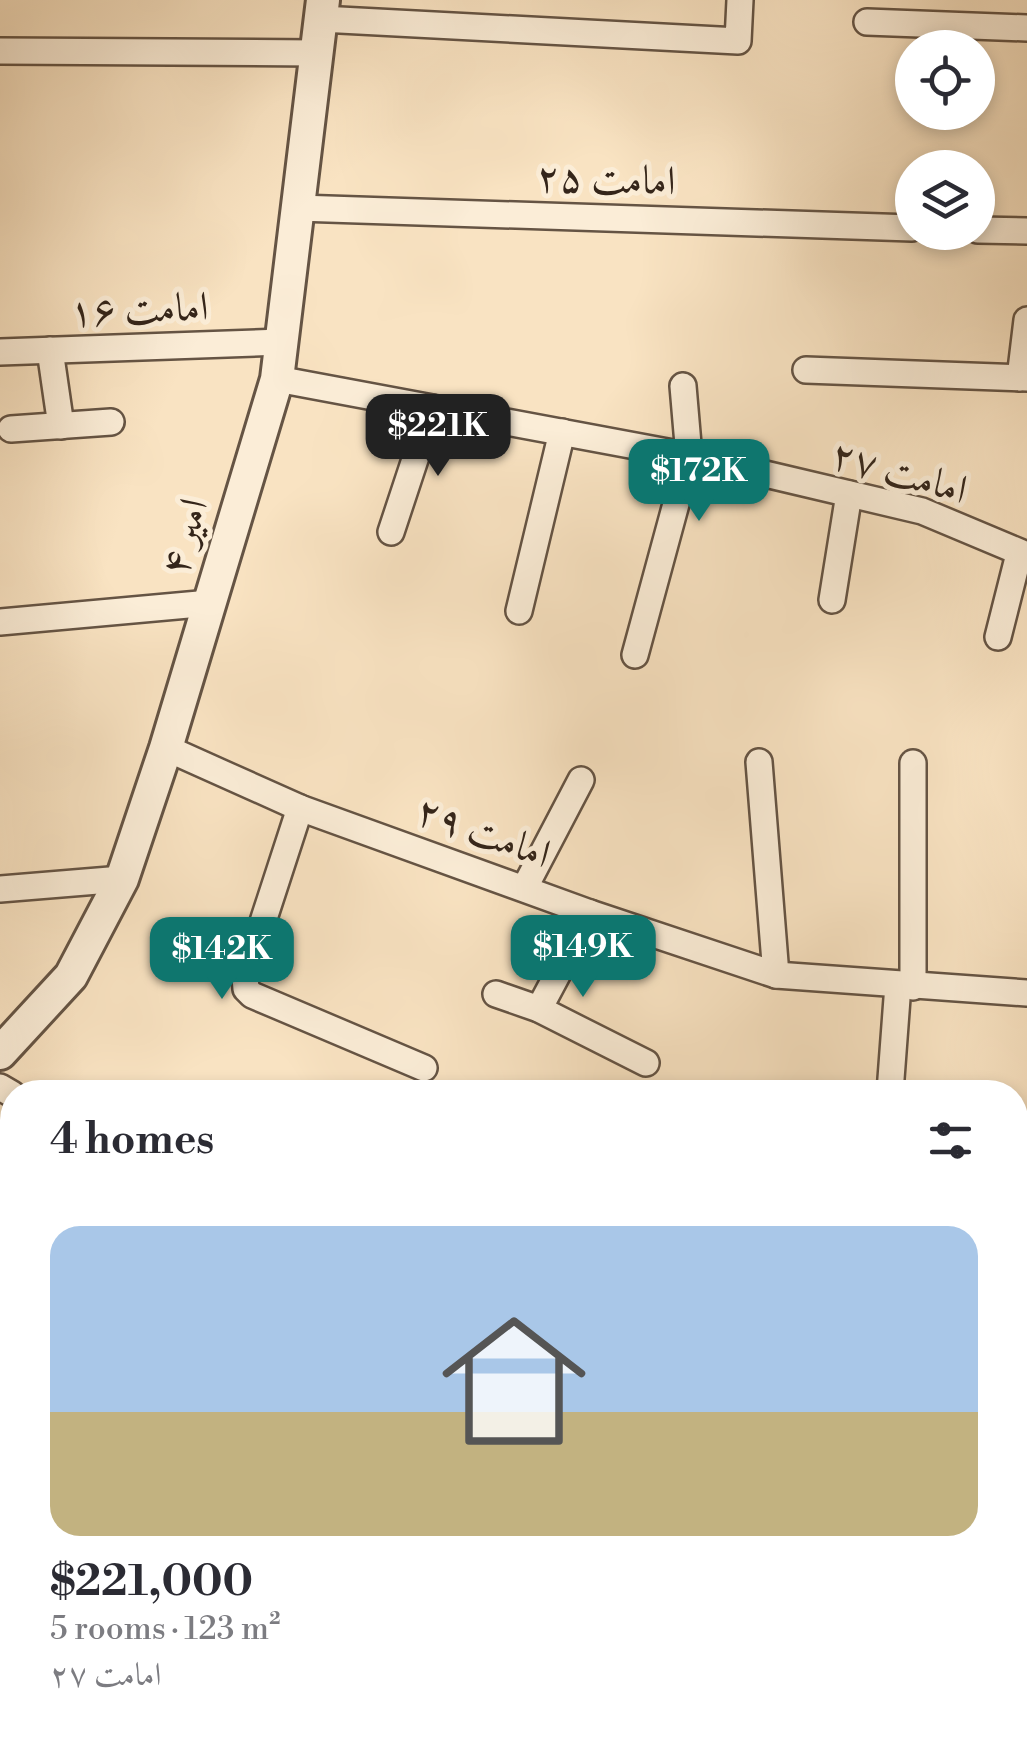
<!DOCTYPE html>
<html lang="en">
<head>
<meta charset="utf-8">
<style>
	body { margin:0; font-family:"Libre Bodoni",Amiri,serif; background:#f7f7f7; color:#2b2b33; height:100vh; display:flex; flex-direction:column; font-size:38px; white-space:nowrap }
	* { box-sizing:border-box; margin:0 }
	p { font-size:32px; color:#7c7c81 }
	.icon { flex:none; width:55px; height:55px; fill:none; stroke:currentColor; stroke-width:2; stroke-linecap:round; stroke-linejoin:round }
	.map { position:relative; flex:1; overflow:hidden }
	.details { position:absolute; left:0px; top:1080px; width:1028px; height:672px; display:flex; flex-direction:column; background:#fff; border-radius:40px 40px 0 0; box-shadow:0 5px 15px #0003 }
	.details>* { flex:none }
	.fabs { position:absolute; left:895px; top:30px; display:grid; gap:20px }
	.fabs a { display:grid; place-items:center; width:100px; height:100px; border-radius:50%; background:#fff; box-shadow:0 5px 15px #0003; font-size:50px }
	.price { position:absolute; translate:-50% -85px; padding:0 22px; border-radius:20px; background:#0f766e; color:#fff; font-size:32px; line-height:65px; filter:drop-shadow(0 2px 5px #0008) }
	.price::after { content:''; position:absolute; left:50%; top:60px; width:30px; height:22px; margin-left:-15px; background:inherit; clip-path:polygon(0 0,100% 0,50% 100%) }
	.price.current { background:#222; color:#fff }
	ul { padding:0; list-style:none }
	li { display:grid; align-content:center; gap:20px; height:530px; padding:0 50px }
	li+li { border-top:2px solid #e1e1e2 }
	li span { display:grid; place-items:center; height:310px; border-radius:30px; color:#555 }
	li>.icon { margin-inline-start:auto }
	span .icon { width:180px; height:180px; fill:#fffc; stroke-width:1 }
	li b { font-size:42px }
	h2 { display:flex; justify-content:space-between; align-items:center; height:120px; padding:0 50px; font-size:42px }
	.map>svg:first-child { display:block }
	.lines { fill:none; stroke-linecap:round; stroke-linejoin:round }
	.minor-casing { stroke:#655444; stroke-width:30 }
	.tertiary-casing { stroke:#655444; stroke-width:38 }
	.primary-casing { stroke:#34251a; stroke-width:45 }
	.minor { stroke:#fbedd7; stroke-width:25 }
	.tertiary { stroke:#fbedd7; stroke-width:32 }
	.primary { stroke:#ecc281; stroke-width:40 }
	.labels { text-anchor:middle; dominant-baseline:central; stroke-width:10; stroke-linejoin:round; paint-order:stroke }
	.street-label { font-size:40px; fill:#34251a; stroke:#fbedd7 }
</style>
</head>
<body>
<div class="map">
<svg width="1027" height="1751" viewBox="0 0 1027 1751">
	<rect width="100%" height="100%" fill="#f9e3c2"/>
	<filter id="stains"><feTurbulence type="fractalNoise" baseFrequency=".002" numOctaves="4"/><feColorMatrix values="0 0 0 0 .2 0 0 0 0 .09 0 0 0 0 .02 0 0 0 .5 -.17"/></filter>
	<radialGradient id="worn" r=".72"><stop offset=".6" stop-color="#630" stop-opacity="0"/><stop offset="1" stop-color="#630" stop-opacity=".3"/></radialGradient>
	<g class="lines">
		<g class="minor-casing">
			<g id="minor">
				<path d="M 321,19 L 738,41 L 740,0"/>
				<path d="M 867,22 L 1027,28"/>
				<path d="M 0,51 L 317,53"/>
				<path d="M 298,208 L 912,228"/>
				<path d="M 978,230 L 1027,231"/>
				<path d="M 50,350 L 61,426"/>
				<path d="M 0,352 L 281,342"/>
				<path d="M 806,370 L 1027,378"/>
				<path d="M 1020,378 L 1027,320"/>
				<path d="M 277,379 L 689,456 L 922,511 L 1027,555"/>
				<path d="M 11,429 L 111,422"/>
				<path d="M 391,532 L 432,408"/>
				<path d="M 832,600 L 849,494"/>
				<path d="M 519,611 L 562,432"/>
				<path d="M 0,622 L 210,603"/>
				<path d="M 998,637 L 1019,554"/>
				<path d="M 635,655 L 689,456 L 683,386"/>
				<path d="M 166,748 L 300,808 L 590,913 L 776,975 L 1027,993"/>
				<path d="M 759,762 L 776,975"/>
				<path d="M 300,808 L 245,977 L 246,989 L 252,995 L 424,1068"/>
				<path d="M 525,887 L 581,780"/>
				<path d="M 0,889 L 122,879"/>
				<path d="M 913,987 L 913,763"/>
				<path d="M 496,994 L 539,1009 L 646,1063"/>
				<path d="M 539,1009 L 590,913"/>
				<path d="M 0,1087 L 12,1094"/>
				<path d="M 890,1092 L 898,985"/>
				<path d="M 1015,1471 L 1027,1473"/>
				<path d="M 374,1740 L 399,1751"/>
			</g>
		</g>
		<g class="tertiary-casing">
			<path id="tertiary" d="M 0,1053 L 71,976 L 122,879 L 166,748 L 277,379 L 323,0"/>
		</g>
		<g class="primary-casing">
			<g id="primary">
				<path d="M 0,1347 L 12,1353"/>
				<path d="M 0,1407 L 12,1412"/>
				<path d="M 806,1740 L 832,1751"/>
				<path d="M 944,1740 L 970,1751"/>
			</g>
		</g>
		<use href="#minor" class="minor"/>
		<use href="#tertiary" class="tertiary"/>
		<use href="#primary" class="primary"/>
	</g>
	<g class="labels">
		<g class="street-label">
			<text transform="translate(606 180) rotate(2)">امامت ۲۵</text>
			<text transform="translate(139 310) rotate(-2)">امامت ۱۶</text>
			<text transform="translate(899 473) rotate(16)">امامت ۲۷</text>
			<text transform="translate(185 537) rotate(-73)">امیر ۴</text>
			<text transform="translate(483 833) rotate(20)">امامت ۲۹</text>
		</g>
	</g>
	<rect width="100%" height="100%" filter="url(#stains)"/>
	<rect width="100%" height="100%" fill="url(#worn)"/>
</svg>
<div class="fabs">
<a><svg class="icon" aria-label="locate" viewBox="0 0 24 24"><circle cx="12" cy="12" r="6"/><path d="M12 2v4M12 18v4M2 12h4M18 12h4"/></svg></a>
<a><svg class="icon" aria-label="layers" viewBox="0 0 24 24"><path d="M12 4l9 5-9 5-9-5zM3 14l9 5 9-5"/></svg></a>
</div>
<b class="price current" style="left:438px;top:479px">$221K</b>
<b class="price" style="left:699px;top:524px">$172K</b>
<b class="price" style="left:583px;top:1000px">$149K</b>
<b class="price" style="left:222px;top:1002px">$142K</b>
<section class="details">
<h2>4 homes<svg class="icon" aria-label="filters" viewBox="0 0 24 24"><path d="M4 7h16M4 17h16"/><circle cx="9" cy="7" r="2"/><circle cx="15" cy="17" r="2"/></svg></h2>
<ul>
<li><span style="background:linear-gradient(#a9c7e8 60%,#c2b280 0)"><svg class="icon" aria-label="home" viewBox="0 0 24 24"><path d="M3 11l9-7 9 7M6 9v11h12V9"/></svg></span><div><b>$221,000</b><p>5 rooms · 123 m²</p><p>امامت ۲۷</p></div></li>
</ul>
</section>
</div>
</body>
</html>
